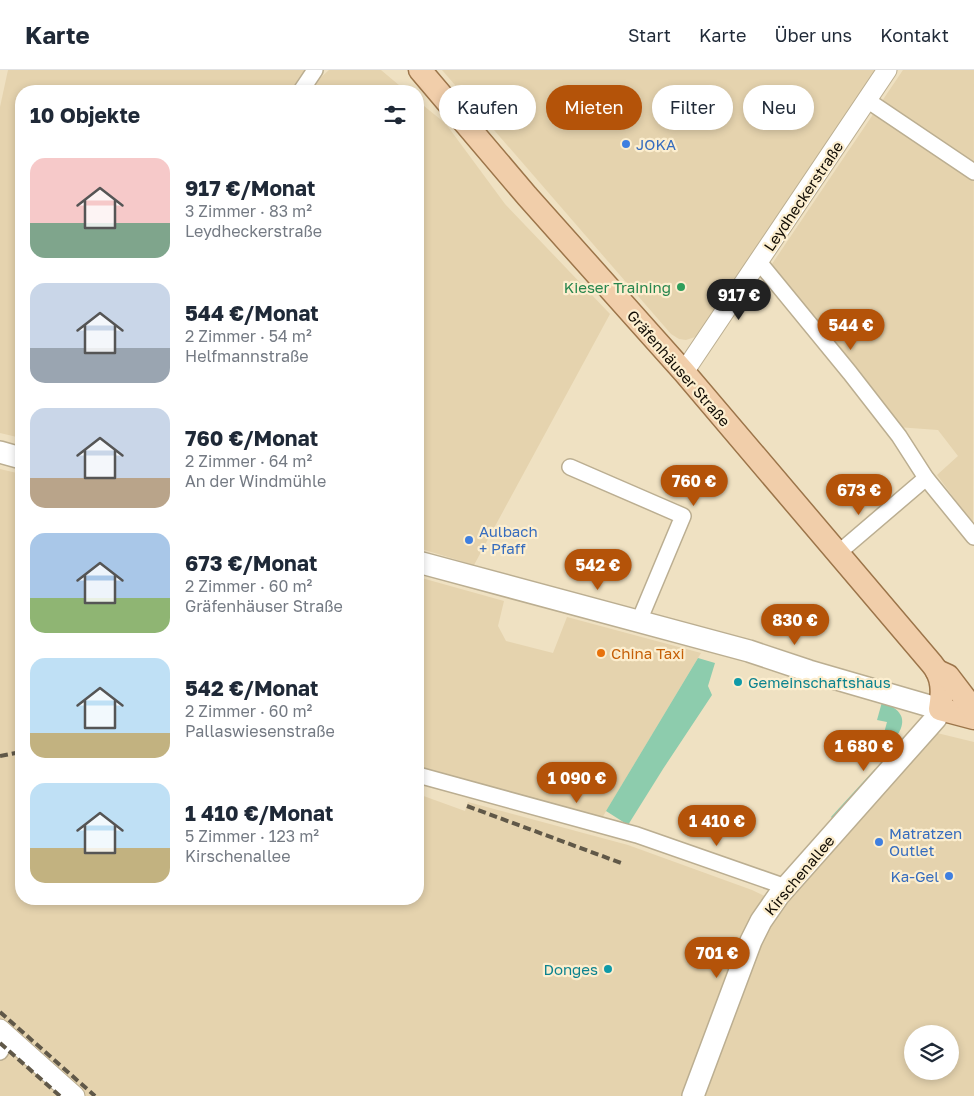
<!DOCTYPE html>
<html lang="de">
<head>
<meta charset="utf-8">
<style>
	body { margin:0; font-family:"Golos Text",sans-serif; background:#f2f2f3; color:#1f2937; height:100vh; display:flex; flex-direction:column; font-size:19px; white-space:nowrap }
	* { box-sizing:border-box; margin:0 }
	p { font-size:16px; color:#747a83 }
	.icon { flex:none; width:28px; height:28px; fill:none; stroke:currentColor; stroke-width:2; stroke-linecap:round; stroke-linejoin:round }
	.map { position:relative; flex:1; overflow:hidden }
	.side { position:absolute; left:15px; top:15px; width:409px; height:820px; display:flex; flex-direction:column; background:#fff; border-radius:20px; box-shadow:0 2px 8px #0003 }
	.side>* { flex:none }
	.top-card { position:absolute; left:439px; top:15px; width:460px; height:45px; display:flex; gap:10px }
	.tools { position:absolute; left:904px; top:955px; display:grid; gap:10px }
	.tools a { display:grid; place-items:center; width:55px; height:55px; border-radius:50%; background:#fff; box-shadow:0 2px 8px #0003; font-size:25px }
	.price { position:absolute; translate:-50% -42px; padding:0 11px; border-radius:18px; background:#b45309; color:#fff; font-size:16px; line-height:32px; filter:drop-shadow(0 1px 2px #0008) }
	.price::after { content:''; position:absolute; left:50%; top:30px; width:15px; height:11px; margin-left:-8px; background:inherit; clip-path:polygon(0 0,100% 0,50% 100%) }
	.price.selected { background:#222; color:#fff }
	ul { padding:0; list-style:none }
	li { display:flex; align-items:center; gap:15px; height:125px; padding:0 15px }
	li span { display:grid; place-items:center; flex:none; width:140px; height:100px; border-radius:15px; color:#555 }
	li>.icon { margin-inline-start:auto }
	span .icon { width:60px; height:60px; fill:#fffc; stroke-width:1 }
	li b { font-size:21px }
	h2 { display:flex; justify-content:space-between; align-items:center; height:60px; padding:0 15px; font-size:21px }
	.pill { padding:0 18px; border-radius:22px; background:#fff; box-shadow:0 2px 8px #0003; font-size:18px; line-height:45px }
	.pill.selected { background:#b45309; color:#fff }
	header { display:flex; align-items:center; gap:30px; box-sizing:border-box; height:70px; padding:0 25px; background:#fff; border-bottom:1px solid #e0e1e3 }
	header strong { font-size:24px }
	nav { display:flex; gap:28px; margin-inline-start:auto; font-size:18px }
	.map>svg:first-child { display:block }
	.built { fill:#e5d3ae; fill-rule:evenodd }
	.green { fill:#8dccad }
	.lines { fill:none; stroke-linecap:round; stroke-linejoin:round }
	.minor-casing { stroke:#bbae91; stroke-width:18 }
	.tertiary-casing { stroke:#bbae91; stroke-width:21 }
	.secondary-casing { stroke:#bbae91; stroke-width:24 }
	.primary-casing { stroke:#9c754a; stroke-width:25 }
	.minor { stroke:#fff; stroke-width:15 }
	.tertiary { stroke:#fff; stroke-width:19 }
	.secondary { stroke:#fff; stroke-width:21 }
	.primary { stroke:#f1ceaa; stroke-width:22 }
	.rail { stroke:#605848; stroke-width:4; stroke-dasharray:8 4; stroke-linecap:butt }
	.shop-dot { fill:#3f7fe0; stroke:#fceecf; stroke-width:2 }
	.leisure-dot { fill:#2e9e5b; stroke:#fceecf; stroke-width:2 }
	.food-dot { fill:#e8710a; stroke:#fceecf; stroke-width:2 }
	.culture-dot { fill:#0f9aa8; stroke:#fceecf; stroke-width:2 }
	.labels { text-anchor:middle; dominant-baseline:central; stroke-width:4.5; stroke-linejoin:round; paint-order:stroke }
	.shop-label { font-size:15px; fill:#366cbe; stroke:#fceecf; text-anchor:start }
	.street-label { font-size:15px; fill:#100b03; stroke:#fceecf }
	.leisure-label { font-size:15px; fill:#27864d; stroke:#fceecf; text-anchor:end }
	.food-label { font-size:15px; fill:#c56008; stroke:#fceecf; text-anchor:start }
	.culture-label { font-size:15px; fill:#0d838f; stroke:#fceecf; text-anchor:start }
</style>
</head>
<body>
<header>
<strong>Karte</strong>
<nav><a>Start</a><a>Karte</a><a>Über uns</a><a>Kontakt</a></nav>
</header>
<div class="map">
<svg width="974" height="1026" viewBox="0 0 974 1026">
	<rect width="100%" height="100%" fill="#efe1c2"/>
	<g class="built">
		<path d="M 8,0 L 313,0 L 309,18 L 329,0 L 381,0 L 406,21 L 21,21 L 21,368 L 0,363 L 0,37 Z"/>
		<path d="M 442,0 L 875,0 L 700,262 L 695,267 L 686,270 L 679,269 L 671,264 Z"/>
		<path d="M 903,0 L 974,0 L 973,454 L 937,405 L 958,386 L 938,360 L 897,357 L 772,194 Z"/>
		<path d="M 418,31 L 446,54 L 505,134 L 610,244 L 474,495 L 418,478 Z"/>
		<path d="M 0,399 L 21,404 L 21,829 L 418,829 L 418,724 L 465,741 L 468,732 L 628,775 L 752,820 L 785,836 L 937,663 L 974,672 L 974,1026 L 0,1026 ZM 912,964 L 950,964 L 950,1001 L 912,1001 Z"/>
		<path d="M 418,507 L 504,531 L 498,556 L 506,571 L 553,583 L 567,547 L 701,583 L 602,748 L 418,698 Z"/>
	</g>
	<g class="green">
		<path d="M 698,588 L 715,593 L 708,616 L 712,625 L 663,699 L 628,755 L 606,741 Z"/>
		<path d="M 882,632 C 921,646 895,670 877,689 L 887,652 L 877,650 Z"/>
		<path d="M 875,699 L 877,699 L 836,752 L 831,747 Z"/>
	</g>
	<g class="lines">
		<g class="minor-casing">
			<g id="minor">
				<path d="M 301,21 L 315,0"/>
				<path d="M 867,30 L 974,102"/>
				<path d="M 759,192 L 850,303 L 899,366 L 926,408 L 974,467"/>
				<path d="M 570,397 L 683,446 L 639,551"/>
				<path d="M 837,484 L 926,408"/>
				<path d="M 418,705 L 637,765 L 786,817"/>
				<path d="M 0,982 L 9,967"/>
			</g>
		</g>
		<g class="tertiary-casing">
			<g id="tertiary">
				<path d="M 684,302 L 887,0"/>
				<path d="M 0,959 L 75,1026"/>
			</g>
		</g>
		<g class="secondary-casing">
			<g id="secondary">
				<path d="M 0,382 L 21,388"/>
				<path d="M 418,492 L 749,581 L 809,601 L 940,639 L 936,648 L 929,656 L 779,825 L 761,851 L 751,871 L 693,1026"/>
			</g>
		</g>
		<g class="primary-casing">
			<g id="primary">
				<path d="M 420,0 L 527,126 L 684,302 L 932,594 C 943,607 943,622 940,639 L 974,648"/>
				<path d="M 937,601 L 948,606 L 974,640"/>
			</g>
		</g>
		<use href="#minor" class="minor"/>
		<use href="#tertiary" class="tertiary"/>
		<use href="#secondary" class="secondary"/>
		<use href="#primary" class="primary"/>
		<g class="rail">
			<path d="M 0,686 L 21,682"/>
			<path d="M 467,736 L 621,793"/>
			<path d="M 0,942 L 95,1026"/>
			<path d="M 0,973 L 60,1026"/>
		</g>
	</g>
	<g class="shop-dot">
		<circle cx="626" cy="74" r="5"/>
		<circle cx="469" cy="470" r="5"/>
		<circle cx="879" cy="772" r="5"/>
		<circle cx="949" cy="806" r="5"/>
	</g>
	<circle class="leisure-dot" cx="681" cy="217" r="5"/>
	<circle class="food-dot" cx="601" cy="583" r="5"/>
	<g class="culture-dot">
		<circle cx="738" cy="612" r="5"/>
		<circle cx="608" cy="899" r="5"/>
	</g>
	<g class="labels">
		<g class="shop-label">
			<text x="636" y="74">JOKA</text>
			<text x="479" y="461">Aulbach<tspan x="479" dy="17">+ Pfaff</tspan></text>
			<text x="889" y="763">Matratzen<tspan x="889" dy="17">Outlet</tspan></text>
			<text x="939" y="806" text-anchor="end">Ka-Gel</text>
		</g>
		<g class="street-label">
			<text transform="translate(803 126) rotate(-56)">Leydheckerstraße</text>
			<text transform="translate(679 298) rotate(49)">Gräfenhäuser Straße</text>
			<text transform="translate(799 805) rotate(-50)">Kirschenallee</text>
		</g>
		<g class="leisure-label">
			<text x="671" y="217">Kieser Training</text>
		</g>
		<g class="food-label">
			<text x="611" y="583">China Taxi</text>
		</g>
		<g class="culture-label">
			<text x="748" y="612">Gemeinschaftshaus</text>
			<text x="598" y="899" text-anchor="end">Donges</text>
		</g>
	</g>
</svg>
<div class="tools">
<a><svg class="icon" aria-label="layers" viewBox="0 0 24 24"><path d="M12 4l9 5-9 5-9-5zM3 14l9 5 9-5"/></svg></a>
</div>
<b class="price selected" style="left:739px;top:251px">917 €</b>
<b class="price" style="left:851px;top:281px">544 €</b>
<b class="price" style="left:694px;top:437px">760 €</b>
<b class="price" style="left:859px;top:446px">673 €</b>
<b class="price" style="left:598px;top:521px">542 €</b>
<b class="price" style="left:795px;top:576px">830 €</b>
<b class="price" style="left:864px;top:702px">1 680 €</b>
<b class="price" style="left:577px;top:734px">1 090 €</b>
<b class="price" style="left:717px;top:777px">1 410 €</b>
<b class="price" style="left:717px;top:909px">701 €</b>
<div class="top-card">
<a class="pill">Kaufen</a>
<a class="pill selected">Mieten</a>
<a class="pill">Filter</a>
<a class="pill">Neu</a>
</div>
<section class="side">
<h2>10 Objekte<svg class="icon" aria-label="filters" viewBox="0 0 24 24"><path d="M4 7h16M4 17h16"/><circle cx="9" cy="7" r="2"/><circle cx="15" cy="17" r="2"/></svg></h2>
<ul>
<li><span style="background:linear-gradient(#f6c9c9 65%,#7fa58c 0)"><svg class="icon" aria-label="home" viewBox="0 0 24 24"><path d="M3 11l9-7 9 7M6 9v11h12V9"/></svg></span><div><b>917 €/Monat</b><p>3 Zimmer · 83 m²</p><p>Leydheckerstraße</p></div></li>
<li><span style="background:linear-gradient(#c9d6e8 65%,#9aa5b1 0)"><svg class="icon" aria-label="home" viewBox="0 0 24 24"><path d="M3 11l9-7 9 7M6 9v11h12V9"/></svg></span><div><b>544 €/Monat</b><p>2 Zimmer · 54 m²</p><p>Helfmannstraße</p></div></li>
<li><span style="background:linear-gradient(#c9d6e8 70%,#b9a48a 0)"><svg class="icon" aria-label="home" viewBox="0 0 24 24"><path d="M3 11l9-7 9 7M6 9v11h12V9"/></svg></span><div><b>760 €/Monat</b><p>2 Zimmer · 64 m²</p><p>An der Windmühle</p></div></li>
<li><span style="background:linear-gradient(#a9c7e8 65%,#8fb573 0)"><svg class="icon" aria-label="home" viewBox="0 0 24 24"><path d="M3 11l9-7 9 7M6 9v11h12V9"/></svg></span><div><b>673 €/Monat</b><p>2 Zimmer · 60 m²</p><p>Gräfenhäuser Straße</p></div></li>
<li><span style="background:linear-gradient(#bfe0f5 75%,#c2b280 0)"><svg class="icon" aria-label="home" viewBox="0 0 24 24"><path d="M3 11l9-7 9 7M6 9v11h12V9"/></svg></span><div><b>542 €/Monat</b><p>2 Zimmer · 60 m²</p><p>Pallaswiesenstraße</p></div></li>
<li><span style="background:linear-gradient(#bfe0f5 65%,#c2b280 0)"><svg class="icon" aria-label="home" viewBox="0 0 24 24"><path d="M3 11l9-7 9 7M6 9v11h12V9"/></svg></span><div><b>1 410 €/Monat</b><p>5 Zimmer · 123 m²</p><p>Kirschenallee</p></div></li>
</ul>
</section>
</div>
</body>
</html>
